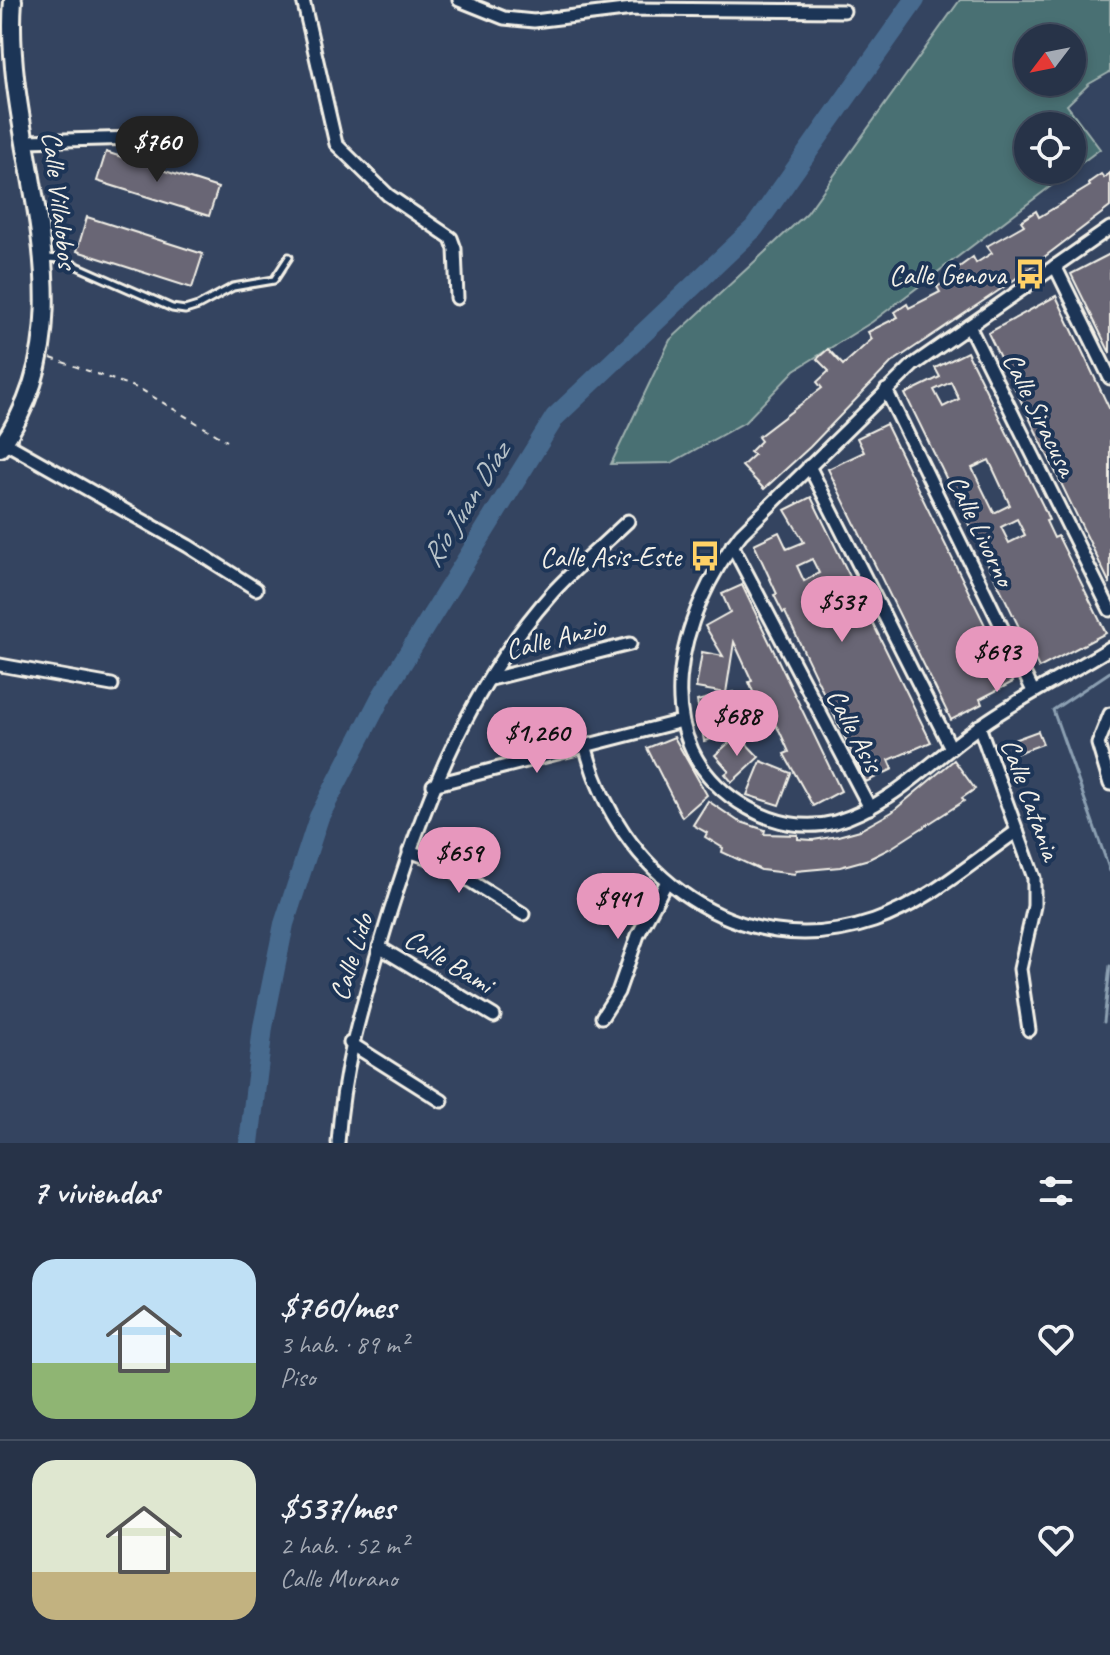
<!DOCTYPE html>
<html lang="es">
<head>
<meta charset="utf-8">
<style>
	body { margin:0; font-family:Caveat,sans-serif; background:#2f3b4f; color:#f1f3f6; height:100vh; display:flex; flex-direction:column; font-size:30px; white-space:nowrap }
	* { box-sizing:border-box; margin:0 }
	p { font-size:26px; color:#a4aab4 }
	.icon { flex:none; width:44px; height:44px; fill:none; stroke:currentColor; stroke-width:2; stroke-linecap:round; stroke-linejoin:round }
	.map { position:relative; height:1143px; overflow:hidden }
	.drawer { display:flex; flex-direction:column; background:#273348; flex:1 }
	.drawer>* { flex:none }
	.needle { width:52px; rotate:238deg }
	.buttons { position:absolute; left:1014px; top:24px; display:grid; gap:16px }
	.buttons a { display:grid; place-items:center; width:72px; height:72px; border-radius:50%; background:#273348; box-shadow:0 4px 12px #0003,0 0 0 2px #434e60; font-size:40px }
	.price { position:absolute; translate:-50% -68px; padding:0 18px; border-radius:28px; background:#e797bd; color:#111; font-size:26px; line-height:52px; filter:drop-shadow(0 2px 4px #0008) }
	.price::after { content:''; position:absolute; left:50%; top:48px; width:24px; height:18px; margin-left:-12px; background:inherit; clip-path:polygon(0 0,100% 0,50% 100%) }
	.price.selected { background:#222; color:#fff }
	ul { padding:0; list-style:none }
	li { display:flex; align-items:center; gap:24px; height:200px; padding:0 32px }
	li+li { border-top:2px solid #434e60 }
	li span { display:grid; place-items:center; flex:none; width:224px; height:160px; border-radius:24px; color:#555 }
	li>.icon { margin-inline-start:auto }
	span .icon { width:96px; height:96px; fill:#fffc; stroke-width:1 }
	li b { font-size:34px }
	h2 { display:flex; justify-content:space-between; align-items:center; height:96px; padding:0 32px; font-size:34px }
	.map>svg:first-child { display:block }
	.green { fill:#497073; stroke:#9eb0ae; stroke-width:2; fill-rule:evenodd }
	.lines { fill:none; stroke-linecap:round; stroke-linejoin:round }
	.stream { stroke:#8ca0b2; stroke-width:3 }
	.river { stroke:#476a8e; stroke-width:20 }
	.building { fill:#696674; stroke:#f4f1e8; stroke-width:2; fill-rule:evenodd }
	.service-casing { stroke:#f4f1e8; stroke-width:11 }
	.minor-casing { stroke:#f4f1e8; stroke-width:17 }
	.secondary-casing { stroke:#f4f1e8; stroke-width:22 }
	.path { stroke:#f4f1e8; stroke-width:2; stroke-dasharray:6 6; stroke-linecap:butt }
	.service { stroke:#1d3557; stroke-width:5 }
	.minor { stroke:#1d3557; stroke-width:11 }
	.secondary { stroke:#1d3557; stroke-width:16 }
	.labels { text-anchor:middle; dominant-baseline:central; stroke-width:8; stroke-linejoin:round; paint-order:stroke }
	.street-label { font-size:28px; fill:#f4f1e8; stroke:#1d3557 }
	.poi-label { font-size:28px; fill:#f4f1e8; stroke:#1d3557; text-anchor:end }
	.water-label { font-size:30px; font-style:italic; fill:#b7c2c8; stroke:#1d3557 }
</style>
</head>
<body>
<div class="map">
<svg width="1110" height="1143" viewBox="0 0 1110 1143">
	<rect width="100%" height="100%" fill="#344460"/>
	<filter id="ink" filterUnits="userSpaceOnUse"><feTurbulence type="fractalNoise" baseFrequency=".0125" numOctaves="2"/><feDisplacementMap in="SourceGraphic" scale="16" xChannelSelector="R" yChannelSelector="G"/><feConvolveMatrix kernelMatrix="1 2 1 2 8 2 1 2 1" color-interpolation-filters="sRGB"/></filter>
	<g filter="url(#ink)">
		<path class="green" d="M 960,0 L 1110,0 L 1110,72 L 1089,84 L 1067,105 L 1100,149 L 1072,170 L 1072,126 L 1028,126 L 1028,170 L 1072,170 L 872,322 L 795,370 L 745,422 L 671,463 L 611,464 L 670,340 L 807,213 ZM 1028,38 L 1072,38 L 1072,82 L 1028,82 Z"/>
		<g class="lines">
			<g class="stream">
				<path d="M 1110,672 L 1053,710 L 1110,871"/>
				<path d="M 1104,1022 L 1110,966"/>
			</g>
			<path class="river" d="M 249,1143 L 263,1027 L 284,924 L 319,817 L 380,699 L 555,417 L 754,228 L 915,0"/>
		</g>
		<g class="building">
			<path d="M 106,152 L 218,188 L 209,216 L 97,181 Z"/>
			<path d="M 1110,173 L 1110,207 L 1010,283 L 891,363 L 810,447 L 764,489 L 742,466 L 754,455 L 750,452 L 761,441 L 758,437 L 822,388 L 817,382 L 829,371 L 817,359 L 828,349 L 843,365 L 872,339 L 868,332 L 898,317 L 895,312 L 907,304 L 909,308 L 940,292 L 937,287 L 949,279 L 947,276 L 973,257 L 976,263 L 992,253 L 987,246 L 1024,225 L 1021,221 L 1036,211 L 1039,217 L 1090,186 L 1088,183 L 1101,174 L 1104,178 Z"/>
			<path d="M 87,217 L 203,254 L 192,288 L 77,251 Z"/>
			<path d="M 1110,254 L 1110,353 L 1071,274 Z"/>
			<path d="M 1056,296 L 1110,410 L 1110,584 L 988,333 Z"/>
			<path d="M 967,352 L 1043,506 L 1049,520 L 1046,521 L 1054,538 L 1058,536 L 1106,633 L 1039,668 L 905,394 L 940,377 L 935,368 ZM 951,382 L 959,399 L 943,407 L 934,390 ZM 989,460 L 1010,505 L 994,513 L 972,468 ZM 1017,519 L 1025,535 L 1009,543 L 1001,527 Z"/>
			<path d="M 886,424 L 1013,682 L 980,699 L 982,704 L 951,720 L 828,469 L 864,452 L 857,438 Z"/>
			<path d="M 811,497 L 931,742 L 889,760 L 893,769 L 866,782 L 785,612 L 783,613 L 774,595 L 777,594 L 754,544 L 779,532 L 787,549 L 804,542 L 785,510 ZM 812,559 L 819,573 L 804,581 L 797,566 Z"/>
			<path d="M 742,585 L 841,791 L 813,806 L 784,754 L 789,752 L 780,732 L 770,716 L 764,719 L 749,682 L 752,681 L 734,642 L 726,693 L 696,688 L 702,652 L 723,656 L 705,626 L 730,612 L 722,594 Z"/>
			<path d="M 733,692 L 743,727 L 734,731 L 736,733 L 704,741 L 697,701 Z"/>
			<path d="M 1038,731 L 1043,744 L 1012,755 L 1008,742 Z"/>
			<path d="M 738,735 L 759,757 L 732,782 L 725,774 L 729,771 L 715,755 Z"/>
			<path d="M 674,737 L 707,795 L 682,817 L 647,748 Z"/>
			<path d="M 954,760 L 975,789 L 962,798 L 964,801 L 891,848 L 869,859 L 840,867 L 796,871 L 795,874 L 761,870 L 722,852 L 723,848 L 705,837 L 707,833 L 693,825 L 708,801 L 738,821 L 765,830 L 764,834 L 798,835 L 798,839 L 813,840 L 838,836 L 860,830 L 892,812 Z"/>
			<path d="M 761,761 L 791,773 L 779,805 L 747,795 Z"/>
		</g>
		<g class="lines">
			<g class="service-casing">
				<path id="service" d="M 46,258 L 61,259 L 172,308 L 185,310 L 198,306 L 233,287 L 274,280 L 289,257"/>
			</g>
			<g class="minor-casing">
				<g id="minor">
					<path d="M 303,0 L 336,144 L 388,195 L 451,238 L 455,249 L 457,298"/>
					<path d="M 459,0 L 504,18 L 534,21 L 633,9 L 844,11"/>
					<path d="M 27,141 L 138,138"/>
					<path d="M 1110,228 L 913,365 L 741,534 C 679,612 639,747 748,808 C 774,823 805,830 835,822 C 891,806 933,759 980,726 C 1022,696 1067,675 1110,648"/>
					<path d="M 1055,266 L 1110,378"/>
					<path d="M 969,326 L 1110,610"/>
					<path d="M 886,390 L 1033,691"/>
					<path d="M 4,442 L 188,546 L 256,589"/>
					<path d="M 809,466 L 951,748"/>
					<path d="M 732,545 L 870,808"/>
					<path d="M 0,665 L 112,685"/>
					<path d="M 491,679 L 630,644"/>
					<path d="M 1110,714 L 1098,744 L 1110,784"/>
					<path d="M 979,726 L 1034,878 L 1034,906 L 1020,969 L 1029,1030"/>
					<path d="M 585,744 C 616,874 739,967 874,921 C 928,902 971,863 1017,831"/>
					<path d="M 433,785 L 682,721"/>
					<path d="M 409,851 L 440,862 L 523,914"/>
					<path d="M 379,947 L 494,1016"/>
					<path d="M 602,1017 L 618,992 L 638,935 L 666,883"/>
					<path d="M 350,1043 L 442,1101"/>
					<path d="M 338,1143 C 343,1069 360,1013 381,942 C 418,817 464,691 553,592 C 576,567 603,545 628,521"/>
				</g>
			</g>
			<g class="secondary-casing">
				<path id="secondary" d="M 0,448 C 99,310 1,147 13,0"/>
			</g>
			<path class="path" d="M 51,358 L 140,389 L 227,441"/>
			<use href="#service" class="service"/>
			<use href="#minor" class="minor"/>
			<use href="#secondary" class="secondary"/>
		</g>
	</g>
	<defs>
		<g id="bus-bare" transform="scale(2.4)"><path d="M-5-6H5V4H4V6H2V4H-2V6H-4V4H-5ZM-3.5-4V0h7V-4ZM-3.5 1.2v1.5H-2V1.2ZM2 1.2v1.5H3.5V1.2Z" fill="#ffd166" stroke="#1d3557" stroke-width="2.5" paint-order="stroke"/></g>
	</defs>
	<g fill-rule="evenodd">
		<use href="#bus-bare" x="1030" y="274"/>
		<use href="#bus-bare" x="705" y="556"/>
	</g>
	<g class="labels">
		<g class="street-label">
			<text transform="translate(60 200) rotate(83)">Calle Villalobos</text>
			<text transform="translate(1040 414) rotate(64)">Calle Siracusa</text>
			<text transform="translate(981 530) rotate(64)">Calle Livorno</text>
			<text transform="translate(555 638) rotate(-14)">Calle Anzio</text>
			<text transform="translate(855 730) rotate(62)">Calle Asis</text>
			<text transform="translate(1031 799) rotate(70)">Calle Catania</text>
			<text transform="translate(351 957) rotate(-73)">Calle Lido</text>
			<text transform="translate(449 961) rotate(31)">Calle Bami</text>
		</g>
		<g class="poi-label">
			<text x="1006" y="274">Calle Genova</text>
			<text x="681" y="556">Calle Asis-Este</text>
		</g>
		<g class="water-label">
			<text transform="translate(465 505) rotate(-58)">Río Juan Díaz</text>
		</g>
	</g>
</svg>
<div class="buttons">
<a><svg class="needle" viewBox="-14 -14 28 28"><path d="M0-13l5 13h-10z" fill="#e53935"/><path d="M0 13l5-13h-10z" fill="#a4aab4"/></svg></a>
<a><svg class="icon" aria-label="locate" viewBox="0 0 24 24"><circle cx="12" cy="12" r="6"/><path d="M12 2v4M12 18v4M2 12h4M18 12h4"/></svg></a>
</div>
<b class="price selected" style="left:157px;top:184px">$760</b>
<b class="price" style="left:842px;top:644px">$537</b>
<b class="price" style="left:997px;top:694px">$693</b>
<b class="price" style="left:737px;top:758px">$688</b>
<b class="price" style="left:537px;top:775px">$1,260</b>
<b class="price" style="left:459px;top:895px">$659</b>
<b class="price" style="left:618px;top:941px">$941</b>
</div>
<section class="drawer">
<h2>7 viviendas<svg class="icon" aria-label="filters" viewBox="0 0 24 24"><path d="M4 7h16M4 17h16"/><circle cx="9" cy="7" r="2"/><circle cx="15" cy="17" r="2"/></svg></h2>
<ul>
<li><span style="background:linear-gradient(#bfe0f5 65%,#8fb573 0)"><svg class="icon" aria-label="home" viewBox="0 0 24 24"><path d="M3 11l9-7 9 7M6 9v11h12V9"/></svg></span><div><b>$760/mes</b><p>3 hab. · 89 m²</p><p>Piso</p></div><svg class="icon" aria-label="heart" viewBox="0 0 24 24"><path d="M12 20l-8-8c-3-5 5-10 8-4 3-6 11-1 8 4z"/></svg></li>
<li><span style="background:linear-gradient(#dfe7d0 70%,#c2b280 0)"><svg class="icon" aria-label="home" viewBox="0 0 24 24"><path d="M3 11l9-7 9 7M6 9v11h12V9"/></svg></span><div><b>$537/mes</b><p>2 hab. · 52 m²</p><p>Calle Murano</p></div><svg class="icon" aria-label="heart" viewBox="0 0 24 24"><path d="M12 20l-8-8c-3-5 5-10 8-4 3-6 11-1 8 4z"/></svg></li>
</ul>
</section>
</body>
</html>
